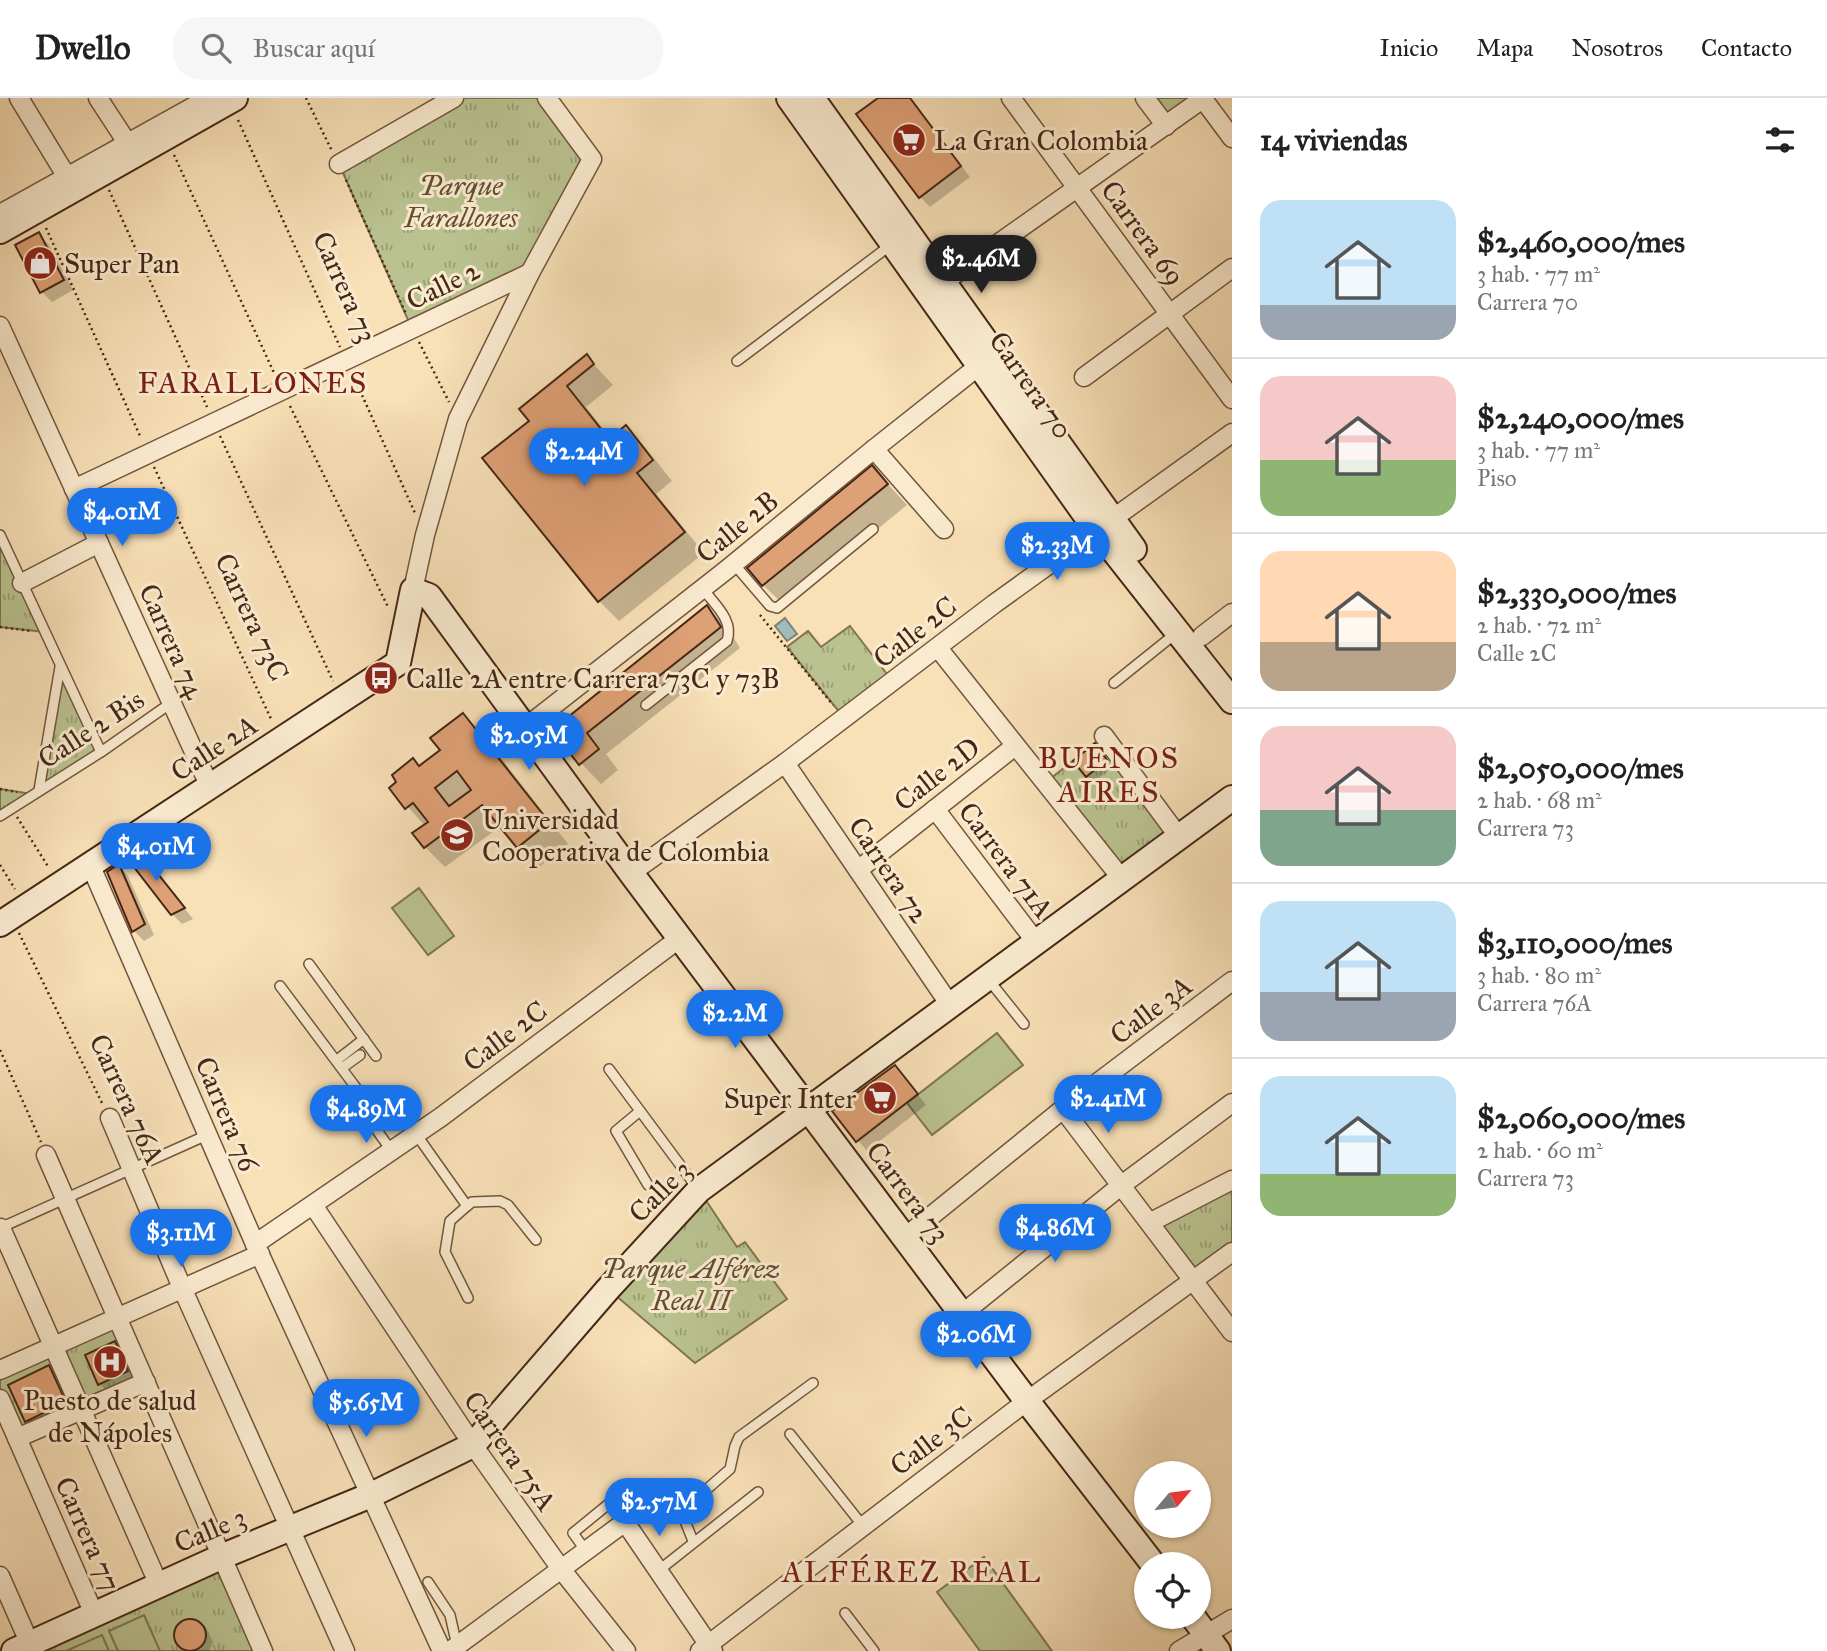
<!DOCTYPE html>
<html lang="es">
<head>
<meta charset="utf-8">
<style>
	body { margin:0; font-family:"IM FELL Great Primer",serif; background:#f6f6f6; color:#222; height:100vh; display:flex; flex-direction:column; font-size:26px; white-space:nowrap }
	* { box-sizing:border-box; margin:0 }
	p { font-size:23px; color:#767676 }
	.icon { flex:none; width:38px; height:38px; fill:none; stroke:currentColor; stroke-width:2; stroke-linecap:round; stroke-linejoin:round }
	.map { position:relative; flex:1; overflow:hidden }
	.panel { display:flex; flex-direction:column; background:#fff; width:595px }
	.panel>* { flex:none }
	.needle { width:46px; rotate:61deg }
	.buttons { position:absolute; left:1134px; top:1363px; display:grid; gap:14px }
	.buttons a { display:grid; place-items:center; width:77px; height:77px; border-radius:50%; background:#fff; box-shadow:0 2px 5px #0004; font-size:35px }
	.price { position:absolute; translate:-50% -60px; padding:0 16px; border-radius:24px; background:#1a73e8; color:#fff; font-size:23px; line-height:46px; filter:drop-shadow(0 2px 4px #0008) }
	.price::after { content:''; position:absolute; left:50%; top:42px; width:21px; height:16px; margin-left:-10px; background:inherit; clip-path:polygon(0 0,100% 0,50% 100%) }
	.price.on { background:#222; color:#fff }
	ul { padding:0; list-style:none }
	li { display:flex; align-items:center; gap:21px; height:175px; padding:0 28px }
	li+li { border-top:2px solid #e0e0e0 }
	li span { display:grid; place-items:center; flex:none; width:196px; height:140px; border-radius:21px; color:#555 }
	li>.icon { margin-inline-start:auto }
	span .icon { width:84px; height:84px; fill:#fffc; stroke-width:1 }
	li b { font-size:30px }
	h2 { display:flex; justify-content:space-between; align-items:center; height:84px; padding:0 28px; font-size:30px }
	header { display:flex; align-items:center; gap:42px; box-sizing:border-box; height:98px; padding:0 35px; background:#fff; border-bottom:2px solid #e0e0e0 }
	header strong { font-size:33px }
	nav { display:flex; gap:38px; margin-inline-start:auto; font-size:24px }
	.search { width:490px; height:63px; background:#f6f6f6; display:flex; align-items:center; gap:18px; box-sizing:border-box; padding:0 24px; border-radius:28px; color:#767676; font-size:26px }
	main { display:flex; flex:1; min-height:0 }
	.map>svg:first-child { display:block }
	.grass { fill:url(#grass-tufts); stroke:#807552; stroke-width:2 }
	.garden { fill:#bac390; stroke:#807552; stroke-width:2 }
	.water { fill:#a1bbb8; stroke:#7d8077; stroke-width:2 }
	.shadow { fill:#0003 }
	.building { fill:#dea075; stroke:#462715; stroke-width:2; fill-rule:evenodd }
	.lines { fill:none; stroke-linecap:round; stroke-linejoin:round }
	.lane-casing { stroke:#72553e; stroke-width:12 }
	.street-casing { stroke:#72553e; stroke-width:21 }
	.secondary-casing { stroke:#462715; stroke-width:28 }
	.path { stroke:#462715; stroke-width:2.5; stroke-dasharray:2 3.5; stroke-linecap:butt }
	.lane { stroke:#faebd0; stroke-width:9 }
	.street { stroke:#faebd0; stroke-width:18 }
	.secondary { stroke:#faebd0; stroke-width:24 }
	.labels { text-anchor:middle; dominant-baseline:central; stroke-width:6; stroke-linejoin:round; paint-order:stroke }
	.poi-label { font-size:28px; fill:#462715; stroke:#faebd0; text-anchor:start }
	.park-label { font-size:28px; font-style:italic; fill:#634e34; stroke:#faebd0 }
	.street-label { font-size:28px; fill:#462715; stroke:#faebd0 }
	.neighbourhood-label { font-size:30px; letter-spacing:2px; fill:#7a1f14; stroke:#faebd0 }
</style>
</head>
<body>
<header>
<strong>Dwello</strong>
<div class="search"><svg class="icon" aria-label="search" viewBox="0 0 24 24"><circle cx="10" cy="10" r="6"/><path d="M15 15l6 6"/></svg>Buscar aquí</div>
<nav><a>Inicio</a><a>Mapa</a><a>Nosotros</a><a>Contacto</a></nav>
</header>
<main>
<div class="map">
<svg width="1232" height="1553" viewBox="0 0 1232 1553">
	<defs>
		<pattern id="grass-tufts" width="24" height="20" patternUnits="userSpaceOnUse" patternTransform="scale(1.75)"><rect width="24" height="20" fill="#bac390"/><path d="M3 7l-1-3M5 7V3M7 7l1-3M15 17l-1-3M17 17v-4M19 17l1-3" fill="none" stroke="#999e74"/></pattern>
	</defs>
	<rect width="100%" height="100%" fill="#f8e0b7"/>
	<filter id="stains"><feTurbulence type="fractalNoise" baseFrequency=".00286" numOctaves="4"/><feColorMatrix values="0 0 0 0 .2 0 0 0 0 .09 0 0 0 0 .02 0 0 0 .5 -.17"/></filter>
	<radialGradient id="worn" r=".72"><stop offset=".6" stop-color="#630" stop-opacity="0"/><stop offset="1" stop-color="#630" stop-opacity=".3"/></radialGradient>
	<g class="grass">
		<path d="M 454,0 L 547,0 L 592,61 L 530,175 L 412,231 L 339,66 Z"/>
		<path d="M 1145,0 L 1204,0 L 1166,28 Z"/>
		<path d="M 0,437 L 45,534 L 0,529 Z"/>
		<path d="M 850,528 L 893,584 L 845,621 L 787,549 L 808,533 L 821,549 Z"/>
		<path d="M 61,567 L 101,654 L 39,692 Z"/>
		<path d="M 1104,638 L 1179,739 L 1122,781 L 1045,685 Z"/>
		<path d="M 0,691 L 33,696 L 0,718 Z"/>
		<path d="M 1232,1082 L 1232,1154 L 1193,1180 L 1151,1124 Z"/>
		<path d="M 699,1092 L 737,1149 L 745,1144 L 787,1201 L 695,1265 L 608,1191 Z"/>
		<path d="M 118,1221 L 146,1284 L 17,1340 L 0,1301 L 0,1272 Z"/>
		<path d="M 223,1458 L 263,1553 L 33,1553 Z"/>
	</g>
	<g class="garden">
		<path d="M 419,790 L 454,838 L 428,857 L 392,810 Z"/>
		<path d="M 997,935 L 1023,967 L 932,1037 L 907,1005 Z"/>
		<path d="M 984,1459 L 1052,1553 L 980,1553 L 937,1494 Z"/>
		<path d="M 144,1517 L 160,1553 L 118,1553 L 109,1533 Z"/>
		<path d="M 102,1537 L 109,1553 L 69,1553 L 68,1552 Z"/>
	</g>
	<path class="water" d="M 785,520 L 797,536 L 787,543 L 775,528 Z"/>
	<g class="shadow">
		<path d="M 881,0 L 911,0 L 970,79 L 930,109 L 920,99 Z"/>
		<path d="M 39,137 L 49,147 L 73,192 L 52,204 L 42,194 Z"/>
		<path d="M 587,259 L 613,287 L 586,309 L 611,341 L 626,330 L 646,350 L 672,383 L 656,396 L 704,455 L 619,523 L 599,503 L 485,361 L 531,323 Z"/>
		<path d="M 872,369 L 907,407 L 784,507 L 763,487 Z"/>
		<path d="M 707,509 L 727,529 L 740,550 L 606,656 L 618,672 L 601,686 L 581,665 L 554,632 Z"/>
		<path d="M 462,617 L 483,637 L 568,746 L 539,769 L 501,728 L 445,769 L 425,749 L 425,728 L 391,690 L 442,652 Z"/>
		<path d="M 1095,647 L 1112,669 L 1094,684 L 1087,678 Z"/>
		<path d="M 139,755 L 149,765 L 193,821 L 182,826 L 172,816 Z"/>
		<path d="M 119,768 L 128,778 L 154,837 L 144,843 L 134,833 L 109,774 Z"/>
		<path d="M 904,979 L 926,1007 L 867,1053 L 834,1013 Z"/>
		<path d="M 115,1245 L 125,1255 L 137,1283 L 110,1296 L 100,1286 Z"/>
		<path d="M 49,1269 L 59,1279 L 74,1315 L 36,1333 L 26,1323 Z"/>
		<path d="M 187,1522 L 200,1524 L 207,1531 L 213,1544 L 209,1553 L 186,1553 L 176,1544 L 176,1530 Z"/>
	</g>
	<g class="building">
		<path d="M 878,0 L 910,0 L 961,68 L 919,100 L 856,16 Z"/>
		<path d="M 39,134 L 64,182 L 40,195 L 15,147 Z"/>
		<path d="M 587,256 L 594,266 L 567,288 L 609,341 L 626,327 L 653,362 L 637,375 L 685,434 L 598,504 L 482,360 L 529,323 L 519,311 Z"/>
		<path d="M 872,367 L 888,386 L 762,488 L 747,470 Z"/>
		<path d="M 707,507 L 721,529 L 587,635 L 599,651 L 579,667 L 552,632 Z"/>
		<path d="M 463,615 L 549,724 L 517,750 L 482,707 L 424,750 L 412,735 L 428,724 L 413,705 L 405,711 L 389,690 L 396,684 L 392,677 L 413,660 L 419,668 L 440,652 L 430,640 ZM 457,673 L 471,692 L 449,708 L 435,690 Z"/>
		<path d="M 1095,645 L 1107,662 L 1086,679 L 1073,663 Z"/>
		<path d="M 139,752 L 185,810 L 171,817 L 127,760 Z"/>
		<path d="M 119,766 L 145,826 L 132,834 L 107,774 Z"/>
		<path d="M 895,967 L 918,996 L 856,1044 L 832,1013 Z"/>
		<path d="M 115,1243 L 128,1273 L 98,1287 L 85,1257 Z"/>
		<path d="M 49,1267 L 66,1304 L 25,1324 L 8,1287 Z"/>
		<circle cx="190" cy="1537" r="16"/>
	</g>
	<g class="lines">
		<g class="lane-casing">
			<g id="lane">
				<path d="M 737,263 L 892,146"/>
				<path d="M 0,437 L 101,654"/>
				<path d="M 734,466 L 770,508 L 777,510 L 873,431"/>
				<path d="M 1114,585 L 1175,536"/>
				<path d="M 646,607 L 727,543 C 734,522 715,507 703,491"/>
				<path d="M 39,692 L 60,569"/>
				<path d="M 0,718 L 101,654 L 171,605"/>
				<path d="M 309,866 L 376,958"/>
				<path d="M 988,881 L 1024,926"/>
				<path d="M 280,888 L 357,991 L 358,1006 L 391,1052"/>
				<path d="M 337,962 L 364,941"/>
				<path d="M 342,970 L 360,957"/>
				<path d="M 609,971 L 698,1091"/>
				<path d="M 640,1013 L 616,1033 L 648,1087"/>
				<path d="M 416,1036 L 467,1108"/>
				<path d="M 0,1130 L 207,1037"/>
				<path d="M 468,1200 L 445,1154 L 450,1123 L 467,1108 L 472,1104 L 500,1103 L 508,1107 L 536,1142"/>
				<path d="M 790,1336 L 863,1428"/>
				<path d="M 693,1443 L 683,1418 L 683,1412 L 730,1371 L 735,1348 L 739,1339 L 813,1285"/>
				<path d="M 586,1453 L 573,1435 L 611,1404"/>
				<path d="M 658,1473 L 758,1394"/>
				<path d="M 428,1484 L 450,1517 L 457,1548"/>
				<path d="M 845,1515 L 874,1553"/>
			</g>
		</g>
		<g class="street-casing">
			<g id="street">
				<path d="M 19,0 L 67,79"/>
				<path d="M 98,0 L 128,46"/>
				<path d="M 1011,0 L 1232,301"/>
				<path d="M 1145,0 L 1166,28"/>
				<path d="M 1203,1 L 1232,40"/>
				<path d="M 339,66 L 454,0"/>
				<path d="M 0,116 L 207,1"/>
				<path d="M 944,184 L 1204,0"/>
				<path d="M 0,228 L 210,689"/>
				<path d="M 1084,279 L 1232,170"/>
				<path d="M 874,351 L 944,431"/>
				<path d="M 74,391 L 530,175"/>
				<path d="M 22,485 L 99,445"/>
				<path d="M 413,492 L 425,437 L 458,321 L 530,175 L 592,61 L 547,0"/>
				<path d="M 1202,538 L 1232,515"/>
				<path d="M 938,550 L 1122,781"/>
				<path d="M 526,629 L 725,473 L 874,351 L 980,267"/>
				<path d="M 1104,638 L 1179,739"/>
				<path d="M 785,665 L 950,907"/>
				<path d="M 935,711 L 1036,844"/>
				<path d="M 90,766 L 255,1146 L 442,1553"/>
				<path d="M 858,772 L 1015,648"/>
				<path d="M 631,775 L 785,665 L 994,506 L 1232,335"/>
				<path d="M 1063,1011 L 1232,1234"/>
				<path d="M 110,1020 L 183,1192 L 345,1553"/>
				<path d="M 46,1057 L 263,1553"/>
				<path d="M 313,1107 L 473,1347 L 561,1471 L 626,1553"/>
				<path d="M 1151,1124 L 1232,1082"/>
				<path d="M 1,1130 L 159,1487"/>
				<path d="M 904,1140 L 1063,1011 L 1232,883"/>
				<path d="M 255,1146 L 441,1019 L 680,840"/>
				<path d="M 962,1216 L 1123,1086 L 1232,1005"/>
				<path d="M 0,1272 L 260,1156"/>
				<path d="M 0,1301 L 94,1516"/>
				<path d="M 17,1340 L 146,1284"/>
				<path d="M 0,1478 L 33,1553"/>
				<path d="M 450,1553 L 625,1424 L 713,1553"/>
				<path d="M 700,1553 L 1027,1303 L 1232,1154"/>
				<path d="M 1179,1553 L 1232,1521"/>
			</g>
		</g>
		<g class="secondary-casing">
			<g id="secondary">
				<path d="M 789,0 L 1087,419 L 1232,603"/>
				<path d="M 812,0 L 1134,451"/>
				<path d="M 0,133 L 235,0"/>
				<path d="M 0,826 L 398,565 L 413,492 L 429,498 L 631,775 L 1027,1303 L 1153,1466"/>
				<path d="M 1193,1519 L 1218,1553"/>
				<path d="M 14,1553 L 223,1458 L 371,1397 L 473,1347 L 608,1191 L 699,1092 L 1232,700"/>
			</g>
		</g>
		<g class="path">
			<path d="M 306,0 L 332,53"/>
			<path d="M 238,22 L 340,249"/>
			<path d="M 174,57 L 275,277"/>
			<path d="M 346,82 L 406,216"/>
			<path d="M 109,92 L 207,309"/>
			<path d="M 46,130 L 141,340"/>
			<path d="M 419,244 L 449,304"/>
			<path d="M 353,277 L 415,415"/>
			<path d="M 290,308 L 388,509"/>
			<path d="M 220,338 L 333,583"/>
			<path d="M 154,369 L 272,623"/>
			<path d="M 760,517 L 833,607"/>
			<path d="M 0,529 L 31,533"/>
			<path d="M 0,691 L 17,694"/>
			<path d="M 17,719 L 49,770"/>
			<path d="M 0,767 L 15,791"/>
			<path d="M 19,835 L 102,1005"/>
			<path d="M 0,952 L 41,1044"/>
		</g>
		<use href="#lane" class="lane"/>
		<use href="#street" class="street"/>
		<use href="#secondary" class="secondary"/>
	</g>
	<defs>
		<g id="supermarket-disc" transform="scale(1.75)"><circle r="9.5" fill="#8f2418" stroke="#faebd0"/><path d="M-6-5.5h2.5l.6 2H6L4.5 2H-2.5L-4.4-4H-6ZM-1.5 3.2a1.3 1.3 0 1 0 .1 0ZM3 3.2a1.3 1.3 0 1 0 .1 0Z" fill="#fff"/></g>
		<g id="shop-disc" transform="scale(1.75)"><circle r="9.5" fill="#8f2418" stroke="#faebd0"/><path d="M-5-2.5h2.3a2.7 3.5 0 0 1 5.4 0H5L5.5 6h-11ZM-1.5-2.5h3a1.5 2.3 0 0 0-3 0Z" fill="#fff"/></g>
		<g id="bus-disc" transform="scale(1.75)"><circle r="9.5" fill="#8f2418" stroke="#faebd0"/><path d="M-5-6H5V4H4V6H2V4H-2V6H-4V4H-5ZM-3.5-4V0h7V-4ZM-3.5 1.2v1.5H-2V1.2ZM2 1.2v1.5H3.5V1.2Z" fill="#fff"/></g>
		<g id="university-disc" transform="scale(1.75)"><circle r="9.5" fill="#8f2418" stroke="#faebd0"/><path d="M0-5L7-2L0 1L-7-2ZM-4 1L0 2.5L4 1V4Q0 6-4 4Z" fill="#fff"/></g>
		<g id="hospital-disc" transform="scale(1.75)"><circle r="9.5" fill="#8f2418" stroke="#faebd0"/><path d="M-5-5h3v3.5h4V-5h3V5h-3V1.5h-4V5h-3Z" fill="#fff"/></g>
	</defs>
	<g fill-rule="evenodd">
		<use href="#supermarket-disc" x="909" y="42"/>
		<use href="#shop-disc" x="40" y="165"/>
		<use href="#bus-disc" x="381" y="580"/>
		<use href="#university-disc" x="457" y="737"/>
		<use href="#supermarket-disc" x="880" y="1000"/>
		<use href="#hospital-disc" x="110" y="1264"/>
	</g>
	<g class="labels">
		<g class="poi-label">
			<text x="934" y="42">La Gran Colombia</text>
			<text x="64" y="165">Super Pan</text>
			<text x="406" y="580">Calle 2A entre Carrera 73C y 73B</text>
			<text x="482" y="721">Universidad<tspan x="482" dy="32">Cooperativa de Colombia</tspan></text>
			<text x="856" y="1000" text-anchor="end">Super Inter</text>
			<text x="110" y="1302" text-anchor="middle">Puesto de salud<tspan x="110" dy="32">de Nápoles</tspan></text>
		</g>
		<g class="park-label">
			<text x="461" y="87">Parque<tspan x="461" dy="32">Farallones</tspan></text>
			<text x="691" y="1170">Parque Alférez<tspan x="691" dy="32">Real II</tspan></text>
		</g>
		<g class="street-label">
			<text transform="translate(1143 135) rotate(54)">Carrera 69</text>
			<text transform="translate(443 187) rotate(-26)">Calle 2</text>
			<text transform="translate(345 189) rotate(66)">Carrera 73</text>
			<text transform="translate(1031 287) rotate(55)">Carrera 70</text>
			<text transform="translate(737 429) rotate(-39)">Calle 2B</text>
			<text transform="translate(252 519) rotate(65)">Carrera 73C</text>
			<text transform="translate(915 534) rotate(-38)">Calle 2C</text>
			<text transform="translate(172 543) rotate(66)">Carrera 74</text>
			<text transform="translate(91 631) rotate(-33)">Calle 2 Bis</text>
			<text transform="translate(214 650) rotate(-33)">Calle 2A</text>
			<text transform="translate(937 676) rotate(-38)">Calle 2D</text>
			<text transform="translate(1006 762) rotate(53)">Carrera 71A</text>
			<text transform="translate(889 772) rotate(56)">Carrera 72</text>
			<text transform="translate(1151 912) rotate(-37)">Calle 3A</text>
			<text transform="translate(505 938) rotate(-37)">Calle 2C</text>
			<text transform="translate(127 1001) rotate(65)">Carrera 76A</text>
			<text transform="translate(227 1016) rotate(67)">Carrera 76</text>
			<text transform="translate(660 1093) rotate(-45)">Calle 3</text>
			<text transform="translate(908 1094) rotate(53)">Carrera 73</text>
			<text transform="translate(931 1343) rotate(-37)">Calle 3C</text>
			<text transform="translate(510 1353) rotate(55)">Carrera 75A</text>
			<text transform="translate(210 1432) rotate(-23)">Calle 3</text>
			<text transform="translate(88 1436) rotate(66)">Carrera 77</text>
		</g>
		<g class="neighbourhood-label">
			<text x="253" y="285">FARALLONES</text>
			<text x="1109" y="660">BUENOS<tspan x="1109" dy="34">AIRES</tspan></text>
			<text x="912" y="1474">ALFÉREZ REAL</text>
		</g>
	</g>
	<rect width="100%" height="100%" filter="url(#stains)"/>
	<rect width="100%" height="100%" fill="url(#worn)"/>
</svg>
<div class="buttons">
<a><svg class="needle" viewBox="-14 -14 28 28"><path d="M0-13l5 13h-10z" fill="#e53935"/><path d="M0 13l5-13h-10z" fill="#767676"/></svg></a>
<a><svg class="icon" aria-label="locate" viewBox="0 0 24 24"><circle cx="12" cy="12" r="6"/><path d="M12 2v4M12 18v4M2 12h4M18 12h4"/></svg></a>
</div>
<b class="price on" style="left:981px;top:197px">$2.46M</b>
<b class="price" style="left:584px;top:390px">$2.24M</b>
<b class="price" style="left:122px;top:450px">$4.01M</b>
<b class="price" style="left:1057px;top:484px">$2.33M</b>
<b class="price" style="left:529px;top:674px">$2.05M</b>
<b class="price" style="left:156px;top:785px">$4.01M</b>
<b class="price" style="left:735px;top:952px">$2.2M</b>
<b class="price" style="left:1108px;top:1037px">$2.41M</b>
<b class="price" style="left:366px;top:1047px">$4.89M</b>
<b class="price" style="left:1055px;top:1166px">$4.86M</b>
<b class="price" style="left:181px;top:1171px">$3.11M</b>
<b class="price" style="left:976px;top:1273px">$2.06M</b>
<b class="price" style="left:366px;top:1341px">$5.65M</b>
<b class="price" style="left:659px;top:1440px">$2.57M</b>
</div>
<section class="panel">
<h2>14 viviendas<svg class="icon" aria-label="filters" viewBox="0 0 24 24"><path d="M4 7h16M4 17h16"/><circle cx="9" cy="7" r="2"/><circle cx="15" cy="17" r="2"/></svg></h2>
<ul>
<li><span style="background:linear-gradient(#bfe0f5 75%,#9aa5b1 0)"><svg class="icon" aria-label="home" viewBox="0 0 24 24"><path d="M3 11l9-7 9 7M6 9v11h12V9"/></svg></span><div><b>$2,460,000/mes</b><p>3 hab. · 77 m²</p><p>Carrera 70</p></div></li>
<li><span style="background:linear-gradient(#f6c9c9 60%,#8fb573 0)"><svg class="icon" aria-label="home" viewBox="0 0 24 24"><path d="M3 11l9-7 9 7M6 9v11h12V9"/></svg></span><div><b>$2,240,000/mes</b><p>3 hab. · 77 m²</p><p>Piso</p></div></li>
<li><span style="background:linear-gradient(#ffd9b3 65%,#b9a48a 0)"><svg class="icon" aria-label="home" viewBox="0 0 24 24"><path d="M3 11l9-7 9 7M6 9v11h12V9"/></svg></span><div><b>$2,330,000/mes</b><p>2 hab. · 72 m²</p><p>Calle 2C</p></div></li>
<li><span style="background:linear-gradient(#f6c9c9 60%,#7fa58c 0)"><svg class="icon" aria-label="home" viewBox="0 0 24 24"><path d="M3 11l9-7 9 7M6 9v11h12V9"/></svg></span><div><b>$2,050,000/mes</b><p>2 hab. · 68 m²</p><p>Carrera 73</p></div></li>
<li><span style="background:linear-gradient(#bfe0f5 65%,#9aa5b1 0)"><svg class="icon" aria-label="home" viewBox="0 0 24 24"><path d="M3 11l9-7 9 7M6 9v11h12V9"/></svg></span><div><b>$3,110,000/mes</b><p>3 hab. · 80 m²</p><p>Carrera 76A</p></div></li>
<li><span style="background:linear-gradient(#bfe0f5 70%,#8fb573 0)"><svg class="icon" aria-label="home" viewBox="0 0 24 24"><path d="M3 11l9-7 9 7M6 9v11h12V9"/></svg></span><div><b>$2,060,000/mes</b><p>2 hab. · 60 m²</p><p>Carrera 73</p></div></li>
</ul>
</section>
</main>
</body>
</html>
